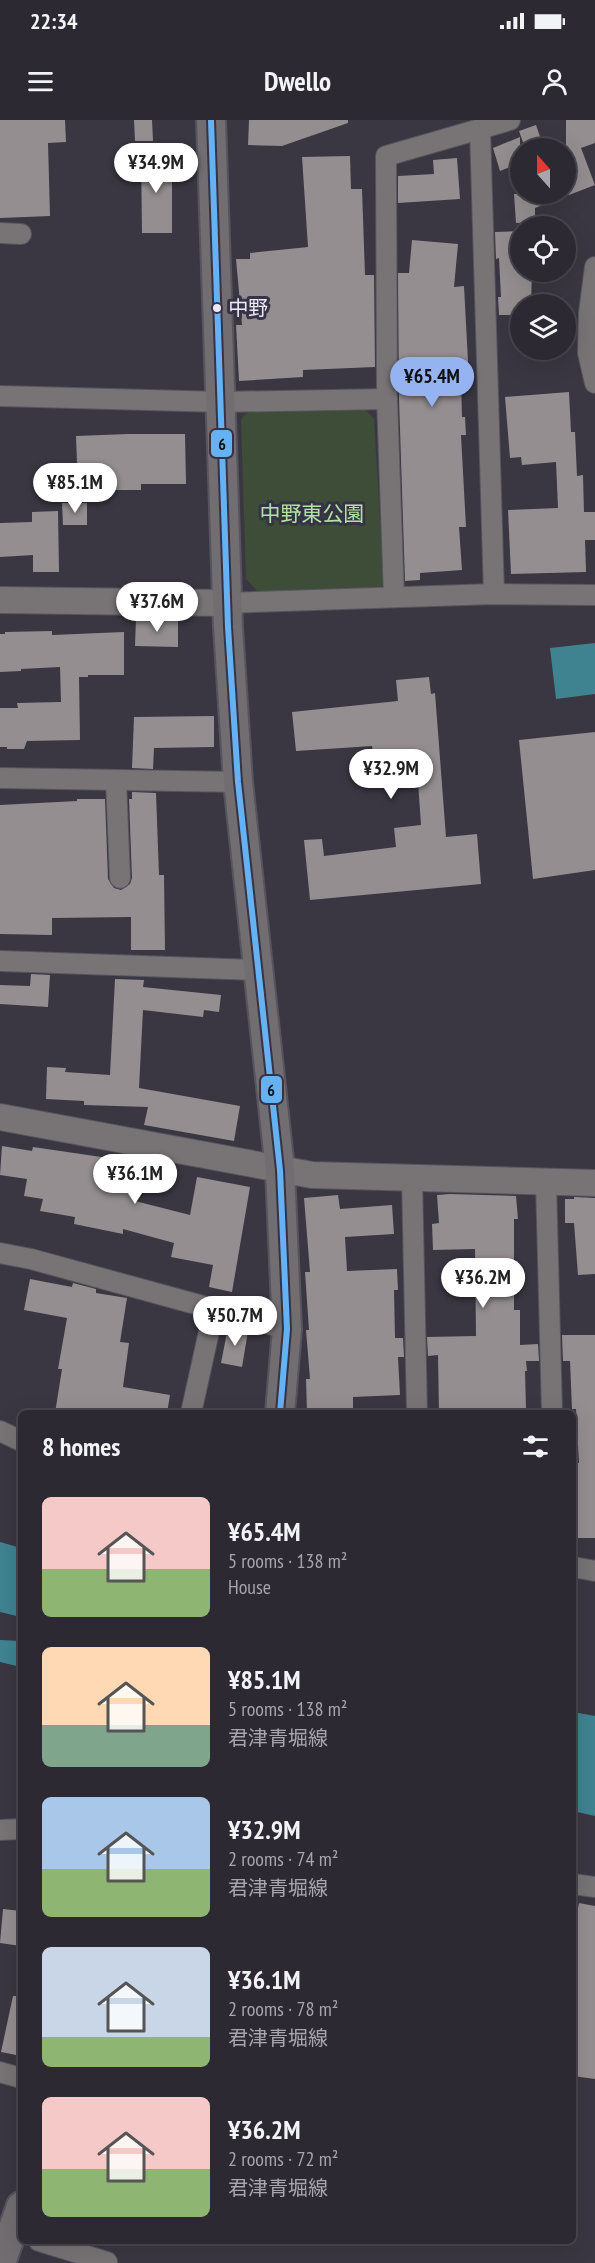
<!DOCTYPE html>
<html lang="en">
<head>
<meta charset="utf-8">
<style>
	body { margin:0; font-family:"PT Sans Narrow","Noto Sans JP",sans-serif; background:#34313a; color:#f1f3f6; height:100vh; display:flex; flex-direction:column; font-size:22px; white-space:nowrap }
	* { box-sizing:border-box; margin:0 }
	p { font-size:20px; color:#a6a6ac }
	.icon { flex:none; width:33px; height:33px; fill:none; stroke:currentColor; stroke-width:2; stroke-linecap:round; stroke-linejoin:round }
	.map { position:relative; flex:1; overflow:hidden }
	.drawer { position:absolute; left:18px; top:1290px; width:558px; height:834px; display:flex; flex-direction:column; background:#2c2932; border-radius:9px; box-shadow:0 6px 24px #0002,0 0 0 2px #48454d }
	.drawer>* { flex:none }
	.needle { width:39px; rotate:339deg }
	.controls { position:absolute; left:510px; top:18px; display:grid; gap:12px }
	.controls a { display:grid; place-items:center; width:66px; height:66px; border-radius:50%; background:#2c2932; box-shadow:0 6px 24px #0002,0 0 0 2px #48454d; font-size:30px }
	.price { position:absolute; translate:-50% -51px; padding:0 14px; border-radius:21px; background:#fff; color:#222; font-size:20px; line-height:39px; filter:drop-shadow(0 2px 3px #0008) }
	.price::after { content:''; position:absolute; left:50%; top:36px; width:18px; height:14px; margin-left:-9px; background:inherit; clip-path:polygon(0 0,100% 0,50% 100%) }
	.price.active { background:#95b2f1; color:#111 }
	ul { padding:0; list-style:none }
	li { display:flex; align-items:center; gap:18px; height:150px; padding:0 24px }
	li span { display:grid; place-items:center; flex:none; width:168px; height:120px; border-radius:9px; color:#555 }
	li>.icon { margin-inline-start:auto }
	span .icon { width:72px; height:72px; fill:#fffc; stroke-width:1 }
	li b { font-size:26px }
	h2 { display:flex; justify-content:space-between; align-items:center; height:72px; padding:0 24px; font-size:26px }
	.status { display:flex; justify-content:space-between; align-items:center; height:42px; padding:0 30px; background:#2c2932; direction:ltr }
	.status svg { height:16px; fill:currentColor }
	header { display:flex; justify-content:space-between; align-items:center; height:78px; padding:0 24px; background:#2c2932; font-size:27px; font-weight:700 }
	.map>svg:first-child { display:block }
	.green { fill:#3d4d38 }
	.water { fill:#3f8391 }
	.building { fill:#948e90 }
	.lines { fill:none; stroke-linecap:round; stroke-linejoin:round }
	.minor-casing { stroke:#57545e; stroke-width:22 }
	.tertiary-casing { stroke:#57545e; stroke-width:28 }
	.secondary-casing { stroke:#57545e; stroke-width:32 }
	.minor { stroke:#787476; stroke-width:20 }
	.tertiary { stroke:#787476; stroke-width:26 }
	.secondary { stroke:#716d71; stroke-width:28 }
	.bus-1-casing { stroke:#373346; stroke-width:10 }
	.bus-1 { stroke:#66b1f2; stroke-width:6 }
	.bus-dot { fill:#ece9f6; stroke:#373346; stroke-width:2 }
	.labels { text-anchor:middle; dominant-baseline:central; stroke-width:6; stroke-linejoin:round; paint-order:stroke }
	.bus-label { font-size:20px; fill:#ece9f6; stroke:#373346; text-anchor:start }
	.park-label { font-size:21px; fill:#b0e39f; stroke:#373346 }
	.line-badge { stroke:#373346; stroke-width:2 }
	.pale-badge-label { font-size:16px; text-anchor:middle; font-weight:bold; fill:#111 }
</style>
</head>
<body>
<div class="status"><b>22:34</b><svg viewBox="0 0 49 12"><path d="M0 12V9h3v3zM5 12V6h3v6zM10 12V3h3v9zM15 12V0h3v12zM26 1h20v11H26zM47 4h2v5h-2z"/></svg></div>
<header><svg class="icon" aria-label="menu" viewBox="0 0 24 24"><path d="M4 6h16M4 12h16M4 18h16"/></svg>Dwello<svg class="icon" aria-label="person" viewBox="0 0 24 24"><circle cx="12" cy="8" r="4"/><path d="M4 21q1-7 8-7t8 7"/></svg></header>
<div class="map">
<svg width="595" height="2143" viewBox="0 0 595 2143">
	<rect width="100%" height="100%" fill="#3a3742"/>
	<path class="green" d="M 359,287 L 367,291 L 374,299 L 384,462 L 381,468 L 259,473 L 246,459 L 241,301 L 243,296 L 249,292 Z"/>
	<g class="water">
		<path d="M 595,523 L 595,574 L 556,579 L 550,528 Z"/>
		<path d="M 0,1422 L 21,1428 L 21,1497 L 0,1492 Z"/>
		<path d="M 0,1520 L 21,1521 L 21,1547 L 0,1542 Z"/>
		<path d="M 573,1592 L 595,1596 L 595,1696 L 573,1691 Z"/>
	</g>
	<g class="building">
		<path d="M 0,0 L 65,0 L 66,22 L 48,23 L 50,96 L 0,98 Z"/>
		<path d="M 134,0 L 152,0 L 153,21 L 135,21 Z"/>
		<path d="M 249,0 L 348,0 L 348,3 L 282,26 L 248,25 Z"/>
		<path d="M 566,0 L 571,0 L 574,10 L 571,0 L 595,0 L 595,23 L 581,28 L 595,65 L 535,88 L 535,102 L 516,103 L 514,74 L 566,74 Z"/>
		<path d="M 536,5 L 544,28 L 525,28 L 519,11 Z"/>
		<path d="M 520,17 L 520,43 L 500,51 L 493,28 Z"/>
		<path d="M 141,33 L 160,33 L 160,41 L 172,41 L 172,113 L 142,113 Z"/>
		<path d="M 350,36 L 351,69 L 362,69 L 365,155 L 374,155 L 375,247 L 303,250 L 303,257 L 239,261 L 236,205 L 242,205 L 236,139 L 250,139 L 250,133 L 308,127 L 302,37 Z"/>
		<path d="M 457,38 L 460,79 L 398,83 L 398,56 L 434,54 L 433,40 Z"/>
		<path d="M 520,111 L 520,152 L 532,152 L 531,184 L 520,184 L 520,195 L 499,195 L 498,177 L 501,177 L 499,138 L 496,139 L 495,112 Z"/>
		<path d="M 412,120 L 458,124 L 454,167 L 464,166 L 469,260 L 461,261 L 462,297 L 465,297 L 466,315 L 461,315 L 466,407 L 459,407 L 462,450 L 420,453 L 420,460 L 405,461 L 399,279 L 398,153 L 409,153 Z"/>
		<path d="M 569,272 L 571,312 L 575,312 L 577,356 L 583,355 L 584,392 L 595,392 L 595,420 L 585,420 L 586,452 L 511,454 L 508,390 L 558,388 L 556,342 L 522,345 L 521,337 L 510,338 L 505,277 Z"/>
		<path d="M 128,314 L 185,314 L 186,364 L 141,364 L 141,370 L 78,370 L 76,316 Z"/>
		<path d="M 62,383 L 87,383 L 87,405 L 63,405 Z"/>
		<path d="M 58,391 L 59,452 L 33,452 L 33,435 L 0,437 L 0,403 L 32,402 L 32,392 Z"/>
		<path d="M 136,498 L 178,499 L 178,527 L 135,526 Z"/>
		<path d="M 52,511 L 52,515 L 124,512 L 124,555 L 88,555 L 88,557 L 79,557 L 80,620 L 27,621 L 24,629 L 7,629 L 7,627 L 0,627 L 0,588 L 18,588 L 17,583 L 61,582 L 60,547 L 21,549 L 21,551 L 0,552 L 0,514 L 5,514 L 5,512 Z"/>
		<path d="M 429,557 L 431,574 L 435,573 L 446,717 L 477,714 L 481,764 L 310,780 L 304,720 L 322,719 L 324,736 L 396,727 L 394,708 L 421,705 L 416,632 L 373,635 L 372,626 L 296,631 L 292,592 L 398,581 L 396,560 Z"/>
		<path d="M 214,596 L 214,627 L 154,628 L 153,649 L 132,648 L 134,597 Z"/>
		<path d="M 595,612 L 595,750 L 533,759 L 519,620 Z"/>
		<path d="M 132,672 L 156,673 L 159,755 L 164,755 L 165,830 L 131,830 L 131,797 L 52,798 L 52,815 L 0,814 L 0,685 L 77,681 L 77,679 L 105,679 L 108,759 L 114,768 L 121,770 L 130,764 L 132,758 L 129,679 L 132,679 Z"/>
		<path d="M 31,854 L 50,855 L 48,887 L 0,884 L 0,865 L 30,866 Z"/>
		<path d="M 115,859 L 144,860 L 143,867 L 221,875 L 219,892 L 204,890 L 203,897 L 143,890 L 139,968 L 240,986 L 234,1021 L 144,1005 L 148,987 L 84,985 L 84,981 L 46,979 L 47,947 L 66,948 L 65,952 L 110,955 Z"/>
		<path d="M 2,1026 L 32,1031 L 33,1027 L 115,1039 L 116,1037 L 144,1043 L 135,1081 L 190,1095 L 197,1057 L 250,1067 L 232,1172 L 209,1167 L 213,1145 L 171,1137 L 174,1123 L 123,1109 L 123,1114 L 74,1104 L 75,1097 L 40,1091 L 43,1079 L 24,1076 L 27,1059 L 0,1055 Z"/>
		<path d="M 450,1074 L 516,1076 L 518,1099 L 514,1099 L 514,1190 L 520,1190 L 520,1225 L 538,1224 L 539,1241 L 526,1241 L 527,1251 L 525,1251 L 526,1288 L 476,1291 L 476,1293 L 439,1293 L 438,1235 L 428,1236 L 427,1217 L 476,1216 L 475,1129 L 433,1130 L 432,1104 L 439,1103 L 437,1075 Z"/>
		<path d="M 338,1075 L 340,1089 L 392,1085 L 394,1114 L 345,1117 L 347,1151 L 397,1149 L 398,1170 L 394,1170 L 395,1218 L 403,1218 L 404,1237 L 398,1237 L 400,1275 L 353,1277 L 353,1293 L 307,1293 L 306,1259 L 310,1259 L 306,1210 L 309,1210 L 305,1152 L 310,1152 L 304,1078 Z"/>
		<path d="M 574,1077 L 595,1078 L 595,1154 L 578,1155 L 574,1103 L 565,1103 L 565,1079 L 574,1079 Z"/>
		<path d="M 30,1159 L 72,1167 L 73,1163 L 96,1169 L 96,1173 L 127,1178 L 120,1222 L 129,1223 L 123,1267 L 170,1275 L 167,1293 L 55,1293 L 62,1249 L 58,1249 L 67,1198 L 24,1190 Z"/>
		<path d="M 228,1207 L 248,1211 L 242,1247 L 221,1243 Z"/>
		<path d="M 562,1215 L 595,1215 L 595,1418 L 573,1418 L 573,1343 L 579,1343 L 576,1289 L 572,1289 L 570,1241 L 563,1241 Z"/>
		<path d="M 579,1783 L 595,1786 L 595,1959 L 573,1956 L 573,1816 Z"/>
		<path d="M 3,1789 L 21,1791 L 21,1826 L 0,1823 Z"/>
		<path d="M 13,1876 L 21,1876 L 21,1936 L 1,1932 Z"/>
	</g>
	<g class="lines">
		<g class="minor-casing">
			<g id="minor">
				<path d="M 0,113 L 21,114"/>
				<path d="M 595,147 L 589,193 L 588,233 L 595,263"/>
				<path d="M 0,276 L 221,282 L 387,279"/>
				<path d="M 494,474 L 480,9 L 510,0"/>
				<path d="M 394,477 L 387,279 L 386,36 L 480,9"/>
				<path d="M 226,483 L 494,474 L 595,475"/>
				<path d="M 0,658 L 238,662"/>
				<path d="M 116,660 L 120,758"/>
				<path d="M 0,841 L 258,850"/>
				<path d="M 412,1058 L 417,1293"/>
				<path d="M 546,1062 L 552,1293"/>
				<path d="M 0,1133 L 31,1139 L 287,1209"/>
				<path d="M 191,1293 L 214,1189"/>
				<path d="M 0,1311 L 21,1321"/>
				<path d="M 573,1447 L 595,1451"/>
				<path d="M 0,1710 L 21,1709"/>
				<path d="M 573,1764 L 595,1767"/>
				<path d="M 0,1952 L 21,1958"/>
				<path d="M 39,2121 L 107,2142"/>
			</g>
		</g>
		<g class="tertiary-casing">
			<g id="tertiary">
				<path d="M 0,480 L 226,483"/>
				<path d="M 0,997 L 312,1055 L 595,1063"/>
			</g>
		</g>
		<g class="secondary-casing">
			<g id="secondary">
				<path d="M 211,0 L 228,507 L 238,662 L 280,1050 L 287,1209 L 280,1293"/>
				<path d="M 1,2143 L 21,2086"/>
			</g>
		</g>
		<use href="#minor" class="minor"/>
		<use href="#tertiary" class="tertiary"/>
		<use href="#secondary" class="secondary"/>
		<g class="bus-1-casing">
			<path id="bus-1" d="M 211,0 L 228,507 L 238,662 L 280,1050 L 287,1209 L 280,1293"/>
		</g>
		<use href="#bus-1" class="bus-1"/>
	</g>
	<circle class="bus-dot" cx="217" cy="188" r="5"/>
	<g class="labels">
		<g class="bus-label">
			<text x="228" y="188">中野</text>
		</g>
		<g class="park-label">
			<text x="312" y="393">中野東公園</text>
		</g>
	</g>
	<g class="line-badge">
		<rect x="210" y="309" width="23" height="29" rx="6" fill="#66b1f2"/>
		<rect x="260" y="955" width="23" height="29" rx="6" fill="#66b1f2"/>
	</g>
	<g class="pale-badge-label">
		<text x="222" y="330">6</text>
		<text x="271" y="976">6</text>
	</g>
</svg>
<div class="controls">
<a><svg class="needle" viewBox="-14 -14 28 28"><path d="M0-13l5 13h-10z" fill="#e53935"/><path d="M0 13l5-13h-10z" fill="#a6a6ac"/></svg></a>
<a><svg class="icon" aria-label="locate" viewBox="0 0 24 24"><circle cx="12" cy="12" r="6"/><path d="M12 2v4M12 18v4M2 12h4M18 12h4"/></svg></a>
<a><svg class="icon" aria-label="layers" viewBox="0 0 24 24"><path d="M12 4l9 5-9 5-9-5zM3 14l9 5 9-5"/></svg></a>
</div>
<b class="price" style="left:156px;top:74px">¥34.9M</b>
<b class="price active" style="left:432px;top:288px">¥65.4M</b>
<b class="price" style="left:75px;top:394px">¥85.1M</b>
<b class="price" style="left:157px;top:513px">¥37.6M</b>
<b class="price" style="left:391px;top:680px">¥32.9M</b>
<b class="price" style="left:135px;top:1085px">¥36.1M</b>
<b class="price" style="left:483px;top:1189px">¥36.2M</b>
<b class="price" style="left:235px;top:1227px">¥50.7M</b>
<section class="drawer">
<h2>8 homes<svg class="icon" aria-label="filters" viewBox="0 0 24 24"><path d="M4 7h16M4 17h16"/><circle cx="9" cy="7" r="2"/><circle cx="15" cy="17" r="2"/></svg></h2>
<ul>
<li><span style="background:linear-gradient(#f6c9c9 60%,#8fb573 0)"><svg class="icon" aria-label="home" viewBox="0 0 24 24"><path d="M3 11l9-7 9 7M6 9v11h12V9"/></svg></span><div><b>¥65.4M</b><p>5 rooms · 138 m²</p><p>House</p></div></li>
<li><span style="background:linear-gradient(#ffd9b3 65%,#7fa58c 0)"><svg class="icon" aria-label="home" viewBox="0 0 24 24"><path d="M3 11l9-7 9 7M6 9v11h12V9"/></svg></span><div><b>¥85.1M</b><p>5 rooms · 138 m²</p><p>君津青堀線</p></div></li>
<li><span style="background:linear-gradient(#a9c7e8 60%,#8fb573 0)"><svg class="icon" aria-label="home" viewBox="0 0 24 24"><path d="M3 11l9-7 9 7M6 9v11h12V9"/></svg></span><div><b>¥32.9M</b><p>2 rooms · 74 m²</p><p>君津青堀線</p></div></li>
<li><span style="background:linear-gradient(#c9d6e8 75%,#8fb573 0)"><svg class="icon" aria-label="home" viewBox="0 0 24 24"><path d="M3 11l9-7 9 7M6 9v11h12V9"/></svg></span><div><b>¥36.1M</b><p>2 rooms · 78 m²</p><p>君津青堀線</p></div></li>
<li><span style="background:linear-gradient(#f6c9c9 60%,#8fb573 0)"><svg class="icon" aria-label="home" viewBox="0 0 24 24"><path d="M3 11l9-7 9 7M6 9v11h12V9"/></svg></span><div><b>¥36.2M</b><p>2 rooms · 72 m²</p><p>君津青堀線</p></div></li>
</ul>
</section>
</div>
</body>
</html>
